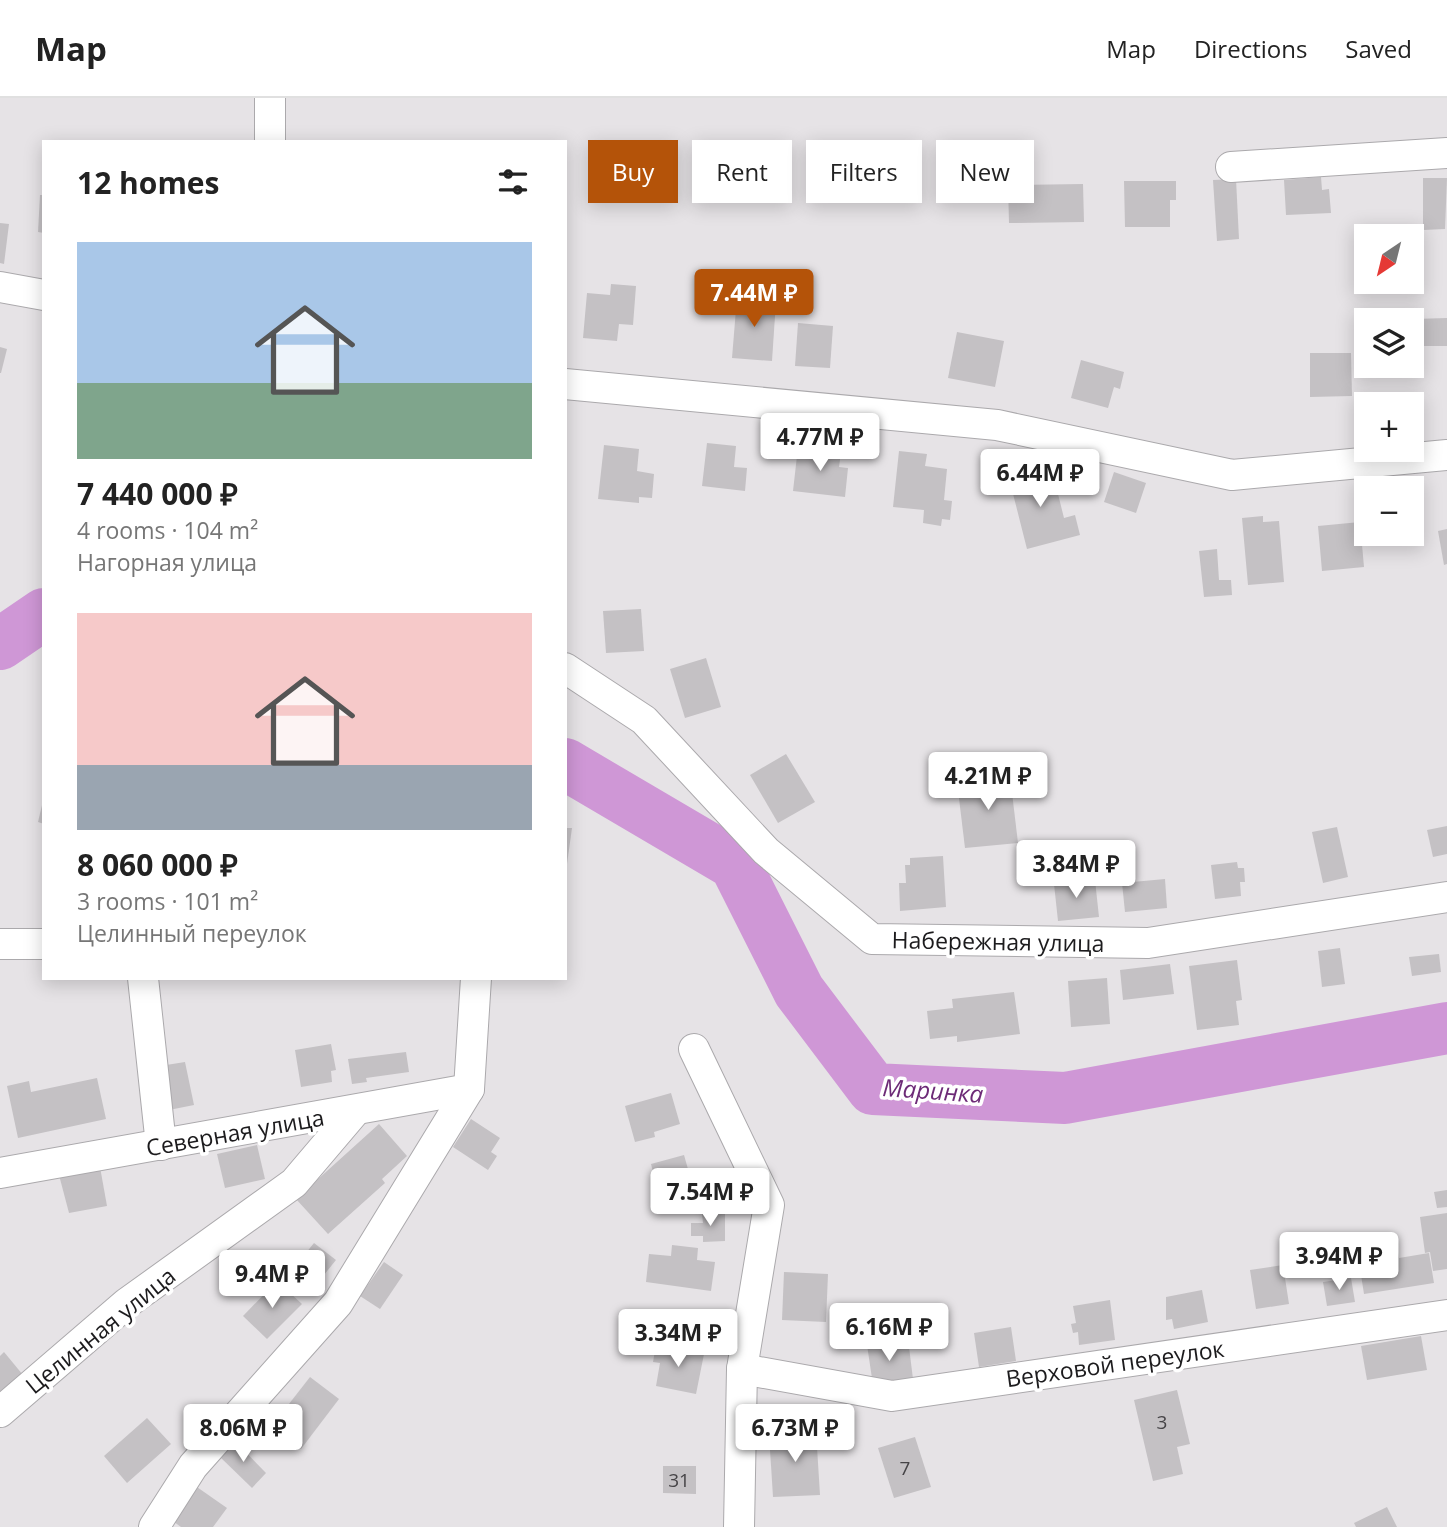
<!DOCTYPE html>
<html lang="en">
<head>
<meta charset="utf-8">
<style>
	body { margin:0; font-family:"Open Sans",sans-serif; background:#f6f6f6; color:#222; height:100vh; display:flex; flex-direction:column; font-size:26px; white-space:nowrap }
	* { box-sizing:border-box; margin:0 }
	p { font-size:23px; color:#767676 }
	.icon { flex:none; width:38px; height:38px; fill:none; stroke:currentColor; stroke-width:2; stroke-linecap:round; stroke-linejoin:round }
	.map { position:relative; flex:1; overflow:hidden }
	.drawer { position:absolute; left:42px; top:42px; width:525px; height:840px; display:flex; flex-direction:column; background:#fff; border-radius:0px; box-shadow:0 4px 18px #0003 }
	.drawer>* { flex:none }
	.hud { position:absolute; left:588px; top:42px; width:665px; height:63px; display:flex; gap:14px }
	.needle { width:46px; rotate:215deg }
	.tools { position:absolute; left:1354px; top:126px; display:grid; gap:14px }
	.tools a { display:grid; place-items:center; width:70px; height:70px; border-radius:0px; background:#fff; box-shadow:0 4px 18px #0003; font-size:35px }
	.price { position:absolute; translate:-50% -60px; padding:0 16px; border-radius:7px; background:#fff; color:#222; font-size:23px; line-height:46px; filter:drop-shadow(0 2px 4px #0008) }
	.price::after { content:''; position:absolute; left:50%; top:42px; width:21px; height:16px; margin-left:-10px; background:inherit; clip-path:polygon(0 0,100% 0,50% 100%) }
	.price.selected { background:#b45309; color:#fff }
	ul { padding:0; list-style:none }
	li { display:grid; align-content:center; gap:14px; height:371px; padding:0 35px }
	li span { display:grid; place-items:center; height:217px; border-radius:0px; color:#555 }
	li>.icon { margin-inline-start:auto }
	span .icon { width:126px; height:126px; fill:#fffc; stroke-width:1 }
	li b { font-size:30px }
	h2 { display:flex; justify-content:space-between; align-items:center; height:84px; padding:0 35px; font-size:30px }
	.chip { padding:0 24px; border-radius:0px; background:#fff; box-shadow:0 4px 18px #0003; font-size:24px; line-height:63px }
	.chip.selected { background:#b45309; color:#fff }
	header { display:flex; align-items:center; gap:42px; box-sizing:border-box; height:98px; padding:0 35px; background:#fff; border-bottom:2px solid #e0e0e0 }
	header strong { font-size:33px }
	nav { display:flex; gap:38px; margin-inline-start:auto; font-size:24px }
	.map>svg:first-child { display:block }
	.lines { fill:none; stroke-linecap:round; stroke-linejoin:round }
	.river { stroke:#cf97d6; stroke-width:52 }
	.building { fill:#c4c1c4 }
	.minor-casing { stroke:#aba9ac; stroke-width:32 }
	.minor { stroke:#fff; stroke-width:30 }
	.labels { text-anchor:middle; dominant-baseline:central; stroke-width:7; stroke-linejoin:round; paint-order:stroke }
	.number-label { font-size:19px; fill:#464447 }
	.street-label { font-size:23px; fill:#1c1b1d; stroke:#fff }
	.water-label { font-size:24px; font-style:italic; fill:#6d2b77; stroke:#fff }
</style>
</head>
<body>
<header>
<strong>Map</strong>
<nav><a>Map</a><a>Directions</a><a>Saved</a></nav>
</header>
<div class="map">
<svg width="1447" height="1429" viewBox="0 0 1447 1429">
	<rect width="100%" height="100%" fill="#e6e3e6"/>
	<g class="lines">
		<g class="river">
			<path d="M 0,546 L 44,516"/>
			<path d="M 565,666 L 735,766 L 799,893 L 873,991 L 1065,1000 L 1447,930"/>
		</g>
	</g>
	<g class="building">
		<path d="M 1321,79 L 1322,92 L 1329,91 L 1331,115 L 1286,117 L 1284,82 Z"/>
		<path d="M 1423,80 L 1447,80 L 1445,131 L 1423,132 Z"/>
		<path d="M 1236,81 L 1239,141 L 1217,143 L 1213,82 Z"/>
		<path d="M 1124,83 L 1176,83 L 1176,102 L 1170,102 L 1170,129 L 1125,129 Z"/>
		<path d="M 1083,86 L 1084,124 L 1009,125 L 1008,87 Z"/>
		<path d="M 40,97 L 44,97 L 44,135 L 38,134 Z"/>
		<path d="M 0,125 L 9,126 L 4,166 L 0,165 Z"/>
		<path d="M 611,186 L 636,188 L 633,227 L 619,226 L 617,243 L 583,240 L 587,195 L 610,197 Z"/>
		<path d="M 737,199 L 776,203 L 772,263 L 732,260 Z"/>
		<path d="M 1447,220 L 1447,248 L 1415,248 L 1414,221 Z"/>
		<path d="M 798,225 L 833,228 L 830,270 L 795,268 Z"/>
		<path d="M 957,234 L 1004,243 L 995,289 L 948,280 Z"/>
		<path d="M 0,249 L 7,251 L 1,275 L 0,275 Z"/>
		<path d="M 1310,255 L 1351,255 L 1352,298 L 1310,299 Z"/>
		<path d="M 1081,262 L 1124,274 L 1120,291 L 1114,289 L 1108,310 L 1071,300 Z"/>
		<path d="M 707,345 L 736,348 L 734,369 L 747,370 L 745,393 L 702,388 Z"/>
		<path d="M 604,347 L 639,351 L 637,373 L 654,376 L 652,400 L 639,399 L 639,405 L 598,401 Z"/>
		<path d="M 798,349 L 841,354 L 839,369 L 848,370 L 845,399 L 793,393 Z"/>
		<path d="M 899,353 L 927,356 L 925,368 L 947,371 L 944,402 L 952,403 L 950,422 L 942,421 L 941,428 L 923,425 L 924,412 L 893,409 Z"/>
		<path d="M 1042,368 L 1046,382 L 1054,380 L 1064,420 L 1075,417 L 1080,437 L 1027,451 L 1008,376 Z"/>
		<path d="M 1114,374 L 1146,385 L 1136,415 L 1104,404 Z"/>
		<path d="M 1263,418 L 1263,424 L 1279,423 L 1284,484 L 1248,487 L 1242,420 Z"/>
		<path d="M 1360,424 L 1364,469 L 1322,473 L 1318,428 Z"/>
		<path d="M 1447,431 L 1447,466 L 1444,467 L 1438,433 Z"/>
		<path d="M 1217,451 L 1219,482 L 1231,482 L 1232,497 L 1204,499 L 1199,453 Z"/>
		<path d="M 641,511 L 644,553 L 606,555 L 603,513 Z"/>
		<path d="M 706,560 L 721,609 L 685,620 L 670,571 Z"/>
		<path d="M 786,656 L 815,704 L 778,725 L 750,677 Z"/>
		<path d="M 1010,678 L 1018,745 L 965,750 L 957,684 Z"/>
		<path d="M 43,703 L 44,703 L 44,726 L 38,724 Z"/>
		<path d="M 1447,728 L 1447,756 L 1433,759 L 1427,732 Z"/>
		<path d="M 1337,729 L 1348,779 L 1323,785 L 1312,734 Z"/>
		<path d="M 565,730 L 572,730 L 567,766 L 565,766 Z"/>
		<path d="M 943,758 L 946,809 L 900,813 L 899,785 L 906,785 L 905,767 L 910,767 L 910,760 Z"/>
		<path d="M 1237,764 L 1238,770 L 1244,770 L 1245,784 L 1240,784 L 1241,798 L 1215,801 L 1211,767 Z"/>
		<path d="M 1165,781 L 1167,810 L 1125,814 L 1122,785 Z"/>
		<path d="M 1095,782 L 1099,819 L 1058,823 L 1054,786 Z"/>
		<path d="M 1340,850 L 1345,886 L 1322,889 L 1318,853 Z"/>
		<path d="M 1439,856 L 1441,874 L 1412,878 L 1409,859 Z"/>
		<path d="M 1237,862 L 1242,902 L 1236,903 L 1239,927 L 1197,932 L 1189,868 Z"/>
		<path d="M 1170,866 L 1174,896 L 1123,902 L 1120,872 Z"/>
		<path d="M 1107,880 L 1110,926 L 1071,929 L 1068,883 Z"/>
		<path d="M 1014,894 L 1020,936 L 957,944 L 957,938 L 930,941 L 927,913 L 953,910 L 952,901 Z"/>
		<path d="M 331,946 L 336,972 L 331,973 L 332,984 L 301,989 L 295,952 Z"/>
		<path d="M 406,954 L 409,974 L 366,980 L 367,984 L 352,986 L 348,961 Z"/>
		<path d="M 185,964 L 194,1007 L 169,1012 L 160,968 Z"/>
		<path d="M 97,980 L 106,1021 L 18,1040 L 7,988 L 29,983 L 31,994 Z"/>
		<path d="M 671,995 L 680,1026 L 654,1034 L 655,1039 L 635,1044 L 625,1008 Z"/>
		<path d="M 471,1021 L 500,1040 L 491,1054 L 497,1058 L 488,1072 L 453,1049 Z"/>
		<path d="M 379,1026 L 407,1058 L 382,1081 L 385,1085 L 328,1136 L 296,1101 Z"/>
		<path d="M 257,1047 L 265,1081 L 225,1090 L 217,1056 Z"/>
		<path d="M 684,1057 L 693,1089 L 659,1098 L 651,1066 Z"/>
		<path d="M 100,1069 L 107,1108 L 69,1115 L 59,1077 Z"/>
		<path d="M 1447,1092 L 1447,1109 L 1437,1110 L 1434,1094 Z"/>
		<path d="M 1447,1115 L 1447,1171 L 1433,1173 L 1430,1154 L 1425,1155 L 1420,1119 Z"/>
		<path d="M 702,1116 L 725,1116 L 725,1143 L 703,1144 L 703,1138 L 691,1138 L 691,1125 L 703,1125 Z"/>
		<path d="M 314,1145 L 336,1162 L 311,1193 L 289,1176 Z"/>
		<path d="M 672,1147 L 698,1150 L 697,1162 L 715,1164 L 711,1193 L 646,1184 L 649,1156 L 671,1158 Z"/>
		<path d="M 1398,1154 L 1399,1160 L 1429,1155 L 1434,1185 L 1364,1196 L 1361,1177 L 1381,1174 L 1378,1157 Z"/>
		<path d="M 384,1164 L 403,1177 L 380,1211 L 360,1198 Z"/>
		<path d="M 1283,1167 L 1289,1206 L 1256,1211 L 1250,1172 Z"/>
		<path d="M 784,1174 L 828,1176 L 826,1224 L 782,1222 Z"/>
		<path d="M 1351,1180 L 1355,1204 L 1327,1208 L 1323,1184 Z"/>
		<path d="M 277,1183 L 302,1206 L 267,1241 L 243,1218 Z"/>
		<path d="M 1202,1192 L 1208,1224 L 1174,1231 L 1172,1221 L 1166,1222 L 1166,1199 Z"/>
		<path d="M 1110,1202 L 1115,1242 L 1079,1247 L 1078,1234 L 1073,1235 L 1071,1226 L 1076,1225 L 1073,1208 Z"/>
		<path d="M 1011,1229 L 1016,1263 L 979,1269 L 974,1235 Z"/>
		<path d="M 1421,1238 L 1427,1272 L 1367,1282 L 1361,1248 Z"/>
		<path d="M 894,1243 L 895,1251 L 909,1249 L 913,1281 L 873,1287 L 867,1247 Z"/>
		<path d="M 656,1247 L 704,1256 L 696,1296 L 656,1288 L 660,1265 L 653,1264 Z"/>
		<path d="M 4,1254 L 23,1277 L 0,1297 L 0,1258 Z"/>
		<path d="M 310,1279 L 339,1301 L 301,1351 L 271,1329 Z"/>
		<path d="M 1177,1292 L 1190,1346 L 1177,1349 L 1183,1376 L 1153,1383 L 1134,1302 Z"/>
		<path d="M 147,1320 L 171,1346 L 127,1385 L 104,1358 Z"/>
		<path d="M 816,1333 L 820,1397 L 773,1399 L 769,1336 Z"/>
		<path d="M 915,1339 L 931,1389 L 894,1400 L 878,1350 Z"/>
		<path d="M 234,1342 L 266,1375 L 252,1390 L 219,1358 Z"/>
		<path d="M 663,1368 L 696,1368 L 696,1396 L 663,1395 Z"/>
		<path d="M 194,1387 L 227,1410 L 213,1429 L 181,1429 L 170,1421 Z"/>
		<path d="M 1387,1409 L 1397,1429 L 1356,1429 L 1354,1425 Z"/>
	</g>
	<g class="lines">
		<g class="minor-casing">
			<g id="minor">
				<path d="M 270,44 L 270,0"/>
				<path d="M 1231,69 L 1447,55"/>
				<path d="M 0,189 L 44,197"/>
				<path d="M 565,286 L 997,327 L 1232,377 L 1447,357"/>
				<path d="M 565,570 L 644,622 L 766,753 L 872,841 L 1148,845 L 1447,799"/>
				<path d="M 0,846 L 44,846"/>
				<path d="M 143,880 L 161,1047"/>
				<path d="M 694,951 L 769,1107 L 742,1271 L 739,1429"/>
				<path d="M 0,1075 L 469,991"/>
				<path d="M 742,1271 L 892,1298 L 1447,1217"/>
				<path d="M 0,1314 L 127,1205 L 294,1085 L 356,1012"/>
				<path d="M 154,1429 L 193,1368 L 338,1205 L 469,991 L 476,880"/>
			</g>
		</g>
		<use href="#minor" class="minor"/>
	</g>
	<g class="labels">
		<g class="number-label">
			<text x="1162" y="1324">3</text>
			<text x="905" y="1370">7</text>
			<text x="679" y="1382">31</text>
		</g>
		<g class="street-label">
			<text transform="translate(998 843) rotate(1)">Набережная улица</text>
			<text transform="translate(235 1034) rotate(-10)">Северная улица</text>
			<text transform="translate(100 1232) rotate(-39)">Целинная улица</text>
			<text transform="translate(1115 1265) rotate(-8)">Верховой переулок</text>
		</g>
		<g class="water-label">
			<text transform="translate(933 992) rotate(4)">Маринка</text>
		</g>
	</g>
</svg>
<div class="tools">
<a><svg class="needle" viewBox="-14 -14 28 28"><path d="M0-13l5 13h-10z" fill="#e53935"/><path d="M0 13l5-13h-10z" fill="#767676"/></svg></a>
<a><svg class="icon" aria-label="layers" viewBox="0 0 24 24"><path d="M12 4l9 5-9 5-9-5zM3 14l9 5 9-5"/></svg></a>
<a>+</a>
<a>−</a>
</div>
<b class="price selected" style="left:754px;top:231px">7.44M ₽</b>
<b class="price" style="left:820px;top:375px">4.77M ₽</b>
<b class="price" style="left:1040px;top:411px">6.44M ₽</b>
<b class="price" style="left:988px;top:714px">4.21M ₽</b>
<b class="price" style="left:1076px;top:802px">3.84M ₽</b>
<b class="price" style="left:710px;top:1130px">7.54M ₽</b>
<b class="price" style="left:1339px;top:1194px">3.94M ₽</b>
<b class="price" style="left:272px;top:1212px">9.4M ₽</b>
<b class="price" style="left:889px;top:1265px">6.16M ₽</b>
<b class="price" style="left:678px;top:1271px">3.34M ₽</b>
<b class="price" style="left:243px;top:1366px">8.06M ₽</b>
<b class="price" style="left:795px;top:1366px">6.73M ₽</b>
<div class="hud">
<a class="chip selected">Buy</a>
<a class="chip">Rent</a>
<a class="chip">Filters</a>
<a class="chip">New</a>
</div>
<section class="drawer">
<h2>12 homes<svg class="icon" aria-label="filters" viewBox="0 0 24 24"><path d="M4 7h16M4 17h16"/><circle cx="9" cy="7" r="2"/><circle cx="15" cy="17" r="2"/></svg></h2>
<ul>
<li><span style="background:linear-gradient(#a9c7e8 65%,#7fa58c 0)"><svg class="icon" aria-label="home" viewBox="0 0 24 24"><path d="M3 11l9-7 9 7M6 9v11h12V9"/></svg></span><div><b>7 440 000 ₽</b><p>4 rooms · 104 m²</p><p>Нагорная улица</p></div></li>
<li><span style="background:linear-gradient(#f6c9c9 70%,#9aa5b1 0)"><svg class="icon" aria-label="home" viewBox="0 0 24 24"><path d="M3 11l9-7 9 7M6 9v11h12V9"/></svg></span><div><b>8 060 000 ₽</b><p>3 rooms · 101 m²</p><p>Целинный переулок</p></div></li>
</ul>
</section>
</div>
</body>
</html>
